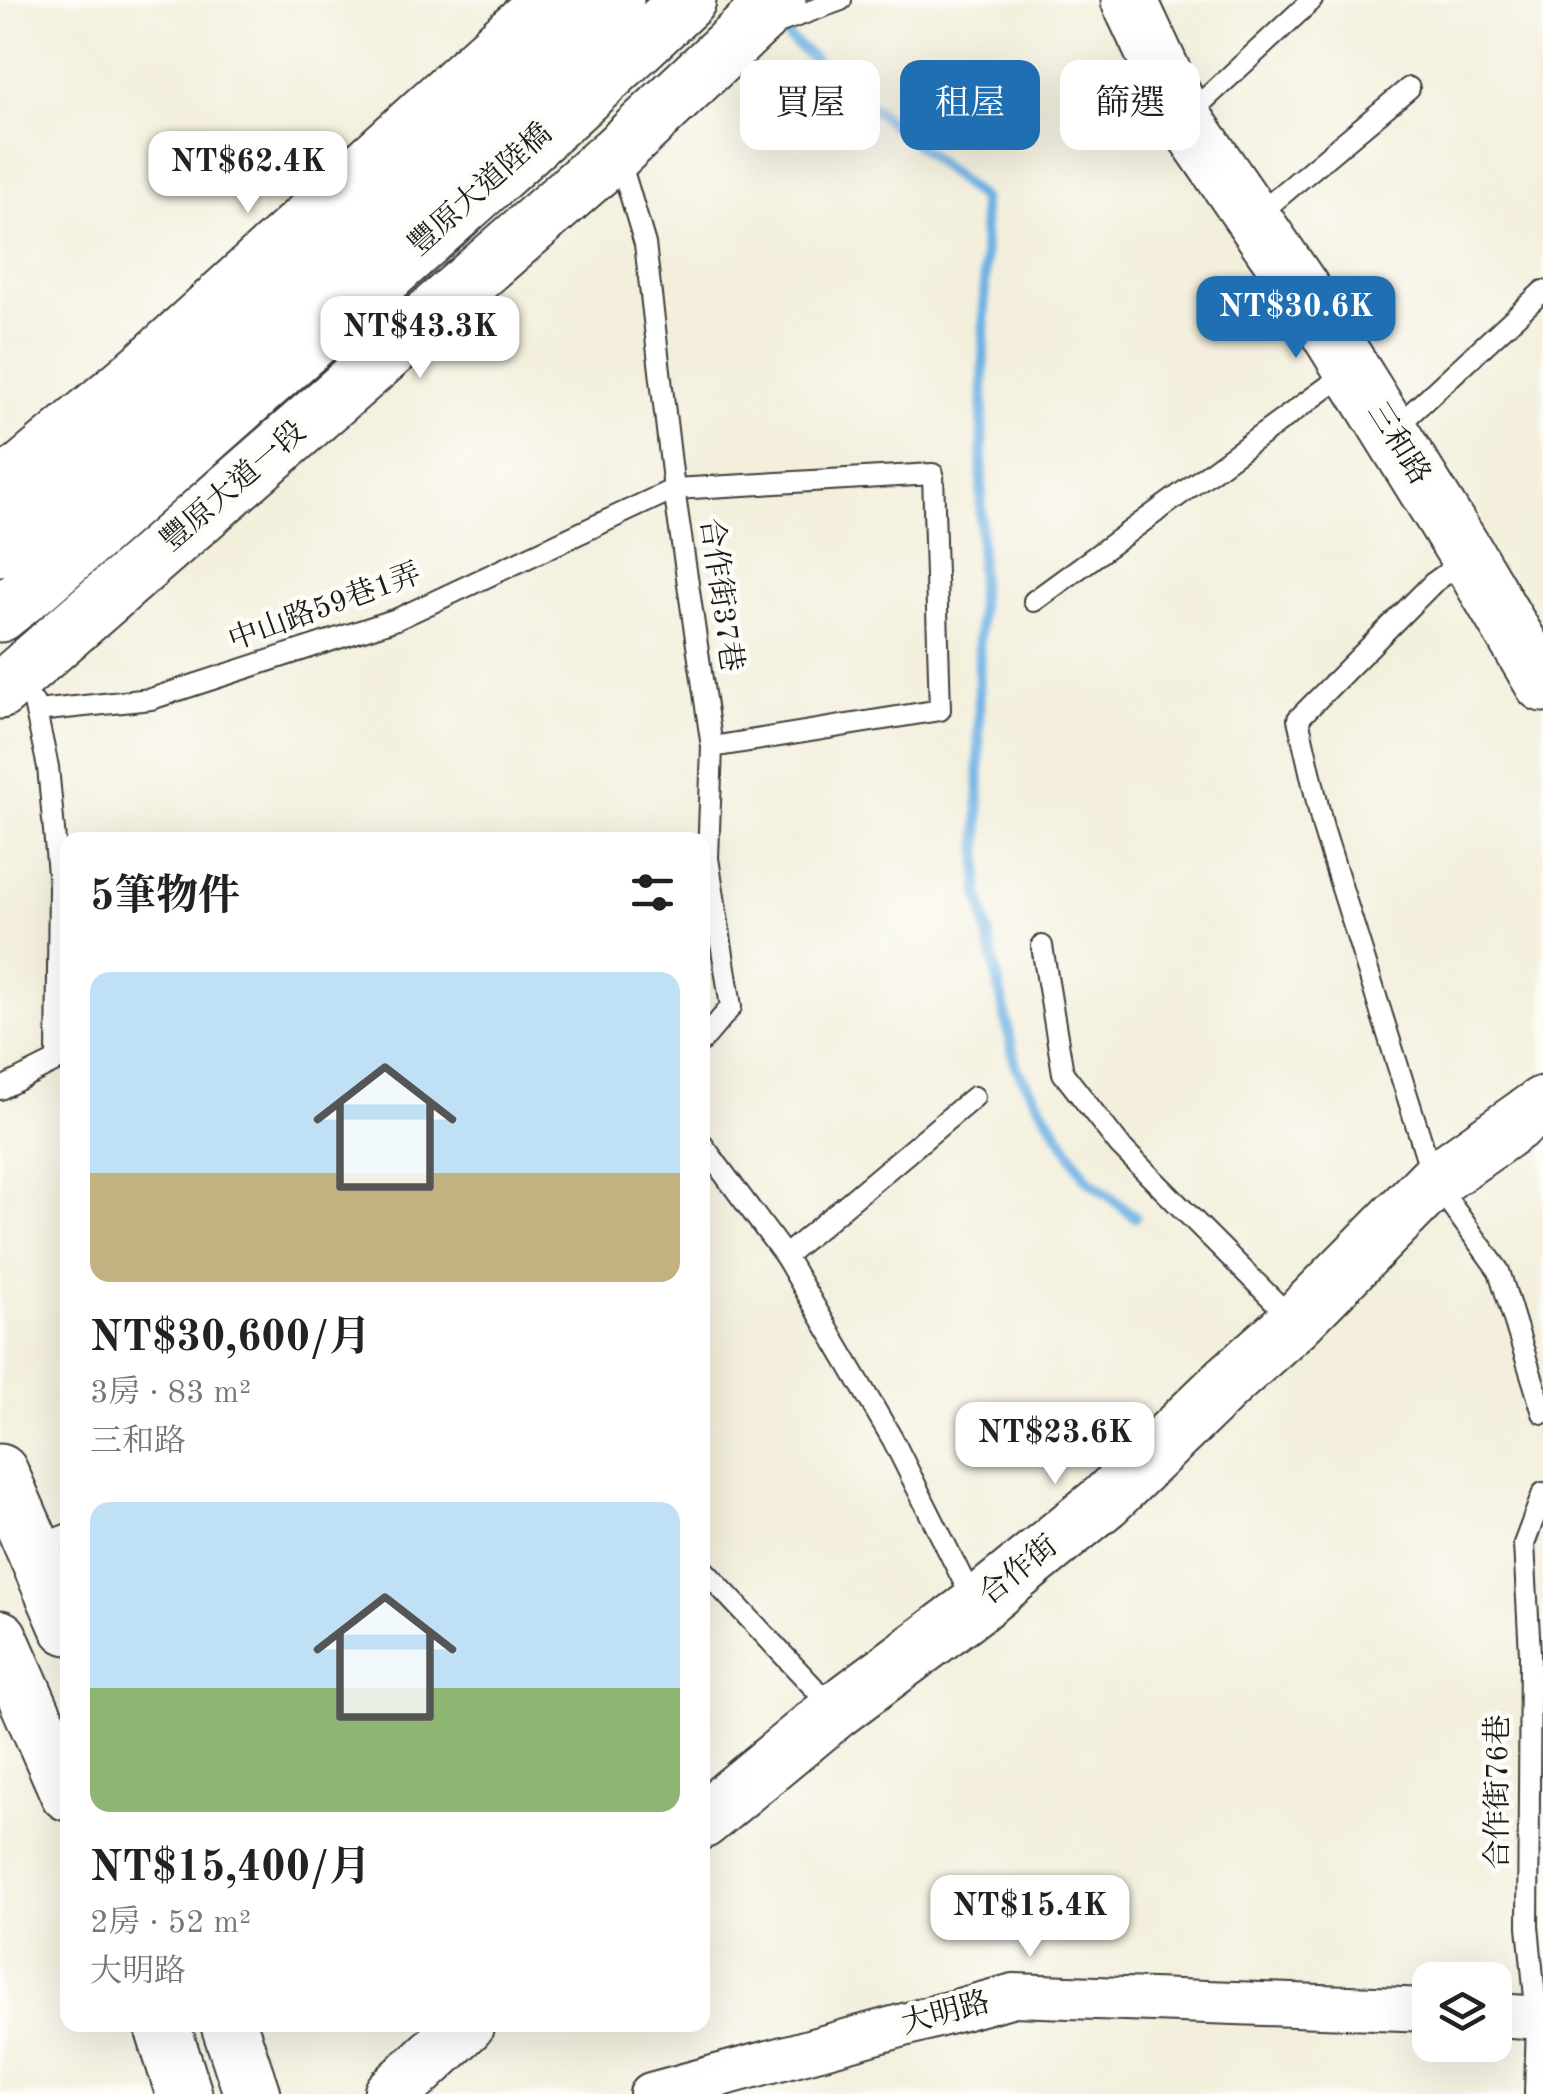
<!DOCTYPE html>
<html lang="zh-TW">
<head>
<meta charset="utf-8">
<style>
	body { margin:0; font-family:"Old Standard TT","Noto Serif TC",serif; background:#f6f6f6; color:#222; height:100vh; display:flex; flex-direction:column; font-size:38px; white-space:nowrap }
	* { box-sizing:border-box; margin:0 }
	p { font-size:32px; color:#767676 }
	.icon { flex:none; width:55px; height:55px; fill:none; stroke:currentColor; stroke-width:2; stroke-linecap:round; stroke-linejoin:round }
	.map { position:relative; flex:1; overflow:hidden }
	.details { position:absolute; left:60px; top:832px; width:650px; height:1200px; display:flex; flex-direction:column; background:#fff; border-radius:20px; box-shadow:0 10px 40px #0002 }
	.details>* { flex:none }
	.hud { position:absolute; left:740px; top:60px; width:652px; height:90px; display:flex; gap:20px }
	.buttons { position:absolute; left:1412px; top:1962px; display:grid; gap:20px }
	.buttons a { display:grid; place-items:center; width:100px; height:100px; border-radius:20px; background:#fff; box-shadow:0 10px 40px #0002; font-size:50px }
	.price { position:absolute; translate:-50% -85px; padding:0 22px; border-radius:20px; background:#fff; color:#222; font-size:32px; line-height:65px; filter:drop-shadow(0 2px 5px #0008) }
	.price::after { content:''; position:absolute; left:50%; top:60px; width:30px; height:22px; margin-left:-15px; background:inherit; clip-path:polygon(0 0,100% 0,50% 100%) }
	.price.active { background:#1f6fb2; color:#fff }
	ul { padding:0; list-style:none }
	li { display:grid; align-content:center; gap:20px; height:530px; padding:0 30px }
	li span { display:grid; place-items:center; height:310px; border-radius:20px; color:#555 }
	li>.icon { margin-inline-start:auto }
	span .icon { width:180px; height:180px; fill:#fffc; stroke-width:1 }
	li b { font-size:42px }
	h2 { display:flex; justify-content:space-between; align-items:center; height:120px; padding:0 30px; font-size:42px }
	.pill { padding:0 35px; border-radius:20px; background:#fff; box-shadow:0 10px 40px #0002; font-size:35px; line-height:90px }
	.pill.active { background:#1f6fb2; color:#fff }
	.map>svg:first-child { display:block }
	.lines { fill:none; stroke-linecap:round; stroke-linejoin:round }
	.stream { stroke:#6fb2e4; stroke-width:11 }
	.lane-casing { stroke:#3c3c39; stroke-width:24 }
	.street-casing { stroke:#3c3c39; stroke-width:46 }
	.secondary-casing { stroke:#3c3c39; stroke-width:59 }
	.primary-casing { stroke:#3c3c39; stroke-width:59 }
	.lane { stroke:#fff; stroke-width:20 }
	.street { stroke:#fff; stroke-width:42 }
	.secondary { stroke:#fff; stroke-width:55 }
	.primary { stroke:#fff; stroke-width:55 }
	.labels { text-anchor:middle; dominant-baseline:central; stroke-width:9; stroke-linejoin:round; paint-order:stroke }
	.street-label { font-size:30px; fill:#1c1c1c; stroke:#fdfcf7 }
</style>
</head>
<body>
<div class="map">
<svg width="1543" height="2094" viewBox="0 0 1543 2094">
	<rect width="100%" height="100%" fill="#fdfcf7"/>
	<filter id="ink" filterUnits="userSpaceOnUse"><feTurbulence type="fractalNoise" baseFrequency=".01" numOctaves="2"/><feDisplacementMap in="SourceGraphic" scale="20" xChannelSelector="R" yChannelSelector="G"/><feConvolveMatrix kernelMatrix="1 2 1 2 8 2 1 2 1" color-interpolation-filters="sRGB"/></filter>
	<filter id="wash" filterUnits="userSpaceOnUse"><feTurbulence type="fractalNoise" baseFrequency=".0048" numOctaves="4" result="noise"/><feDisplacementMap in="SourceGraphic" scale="40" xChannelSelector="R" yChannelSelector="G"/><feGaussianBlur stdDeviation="2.25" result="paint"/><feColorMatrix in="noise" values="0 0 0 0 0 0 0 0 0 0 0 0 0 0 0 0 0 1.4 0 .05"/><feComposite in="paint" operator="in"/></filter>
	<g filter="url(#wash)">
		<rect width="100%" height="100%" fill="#f3efdc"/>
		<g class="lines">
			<path class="stream" d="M 778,17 L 790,39 L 982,199 L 985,262 L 979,644 L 979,892 L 1016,1067 L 1087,1179 L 1135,1217"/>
		</g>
	</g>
	<g filter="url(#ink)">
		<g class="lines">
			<g class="lane-casing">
				<g id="lane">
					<path d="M 775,24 L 841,0"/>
					<path d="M 1186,117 L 1312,0"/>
					<path d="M 618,154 L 645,244 L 674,489 L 712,747 L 708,858 L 731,1007 L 702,1041"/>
					<path d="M 1255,217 L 1409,88"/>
					<path d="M 1394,429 L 1543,291"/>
					<path d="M 1465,560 L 1433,583 L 1298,719 L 1323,828 L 1434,1181 L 1499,1271 L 1543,1413"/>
					<path d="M 1034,601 L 1352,369"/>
					<path d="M 34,703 L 48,767 L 59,884 L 57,1059"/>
					<path d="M 37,711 L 151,699 L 397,619 L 674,489 L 933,474 L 940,710 L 712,747"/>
					<path d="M 1042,946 L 1063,1073 L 1120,1146 L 1294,1321"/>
					<path d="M 0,1089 L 68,1055"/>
					<path d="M 702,1144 L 785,1256 L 893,1440 L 974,1602"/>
					<path d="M 785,1256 L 974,1097"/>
					<path d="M 36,1547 L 68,1534"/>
					<path d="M 702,1568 L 834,1709"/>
					<path d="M 1535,2094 L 1537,2018 L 1528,1926 L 1530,1654 L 1524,1544 L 1543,1493"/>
				</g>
			</g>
			<g class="street-casing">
				<g id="street">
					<path d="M 1495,2015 L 1543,2018"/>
					<path d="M 651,2094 L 1014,1995 L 1430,2010"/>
				</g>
			</g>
			<g class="secondary-casing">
				<g id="secondary">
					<path d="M 1129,0 L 1184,118 L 1305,294 L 1468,557 L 1543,684"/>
					<path d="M 0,490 L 145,368 L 549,0"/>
					<path d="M 0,548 L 183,395 L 616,0"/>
					<path d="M 0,614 L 35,586 C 254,392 475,200 688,0"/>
					<path d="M 0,691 L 617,152 L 778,0"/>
					<path d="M 702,1821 L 835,1711 L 976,1606 L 1105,1501 L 1229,1381 L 1295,1322 L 1434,1181 L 1543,1104"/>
					<path d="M 392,2094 L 466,2025"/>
				</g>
			</g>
			<g class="primary-casing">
				<g id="primary">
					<path d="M 0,1472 L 68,1627"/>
					<path d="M 0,1638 L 68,1793"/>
					<path d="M 162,2025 L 184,2094"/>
					<path d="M 229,2025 L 252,2094"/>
				</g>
			</g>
			<use href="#lane" class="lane"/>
			<use href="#street" class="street"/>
			<use href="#secondary" class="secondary"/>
			<use href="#primary" class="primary"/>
		</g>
	</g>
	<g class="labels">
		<g class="street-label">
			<text transform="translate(481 190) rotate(-42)">豐原大道陸橋</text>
			<text transform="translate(1398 444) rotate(58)">三和路</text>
			<text transform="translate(234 487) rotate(-41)">豐原大道一段</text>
			<text transform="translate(720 595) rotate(82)">合作街37巷</text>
			<text transform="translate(325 608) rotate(-20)">中山路59巷1弄</text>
			<text transform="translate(1019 1571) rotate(-39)">合作街</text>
			<text transform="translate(1499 1792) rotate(-90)">合作街76巷</text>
			<text transform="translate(946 2014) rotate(-15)">大明路</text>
		</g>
	</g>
</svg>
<div class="buttons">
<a><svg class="icon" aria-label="layers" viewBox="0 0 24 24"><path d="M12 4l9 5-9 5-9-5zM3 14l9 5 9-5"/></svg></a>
</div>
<b class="price" style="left:248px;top:216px">NT$62.4K</b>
<b class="price active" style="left:1296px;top:361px">NT$30.6K</b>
<b class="price" style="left:420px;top:381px">NT$43.3K</b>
<b class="price" style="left:1055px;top:1487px">NT$23.6K</b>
<b class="price" style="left:1030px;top:1960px">NT$15.4K</b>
<div class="hud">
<a class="pill">買屋</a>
<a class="pill active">租屋</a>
<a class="pill">篩選</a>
</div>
<section class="details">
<h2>5筆物件<svg class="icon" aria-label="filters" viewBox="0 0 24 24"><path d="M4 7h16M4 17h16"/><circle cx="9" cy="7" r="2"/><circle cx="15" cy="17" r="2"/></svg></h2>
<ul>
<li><span style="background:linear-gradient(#bfe0f5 65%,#c2b280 0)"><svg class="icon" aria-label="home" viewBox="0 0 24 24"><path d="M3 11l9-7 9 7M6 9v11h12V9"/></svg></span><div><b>NT$30,600/月</b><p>3房 · 83 m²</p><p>三和路</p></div></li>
<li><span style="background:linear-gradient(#bfe0f5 60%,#8fb573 0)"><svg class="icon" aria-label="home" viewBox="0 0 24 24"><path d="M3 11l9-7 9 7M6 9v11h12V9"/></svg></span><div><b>NT$15,400/月</b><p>2房 · 52 m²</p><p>大明路</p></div></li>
</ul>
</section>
</div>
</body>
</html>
